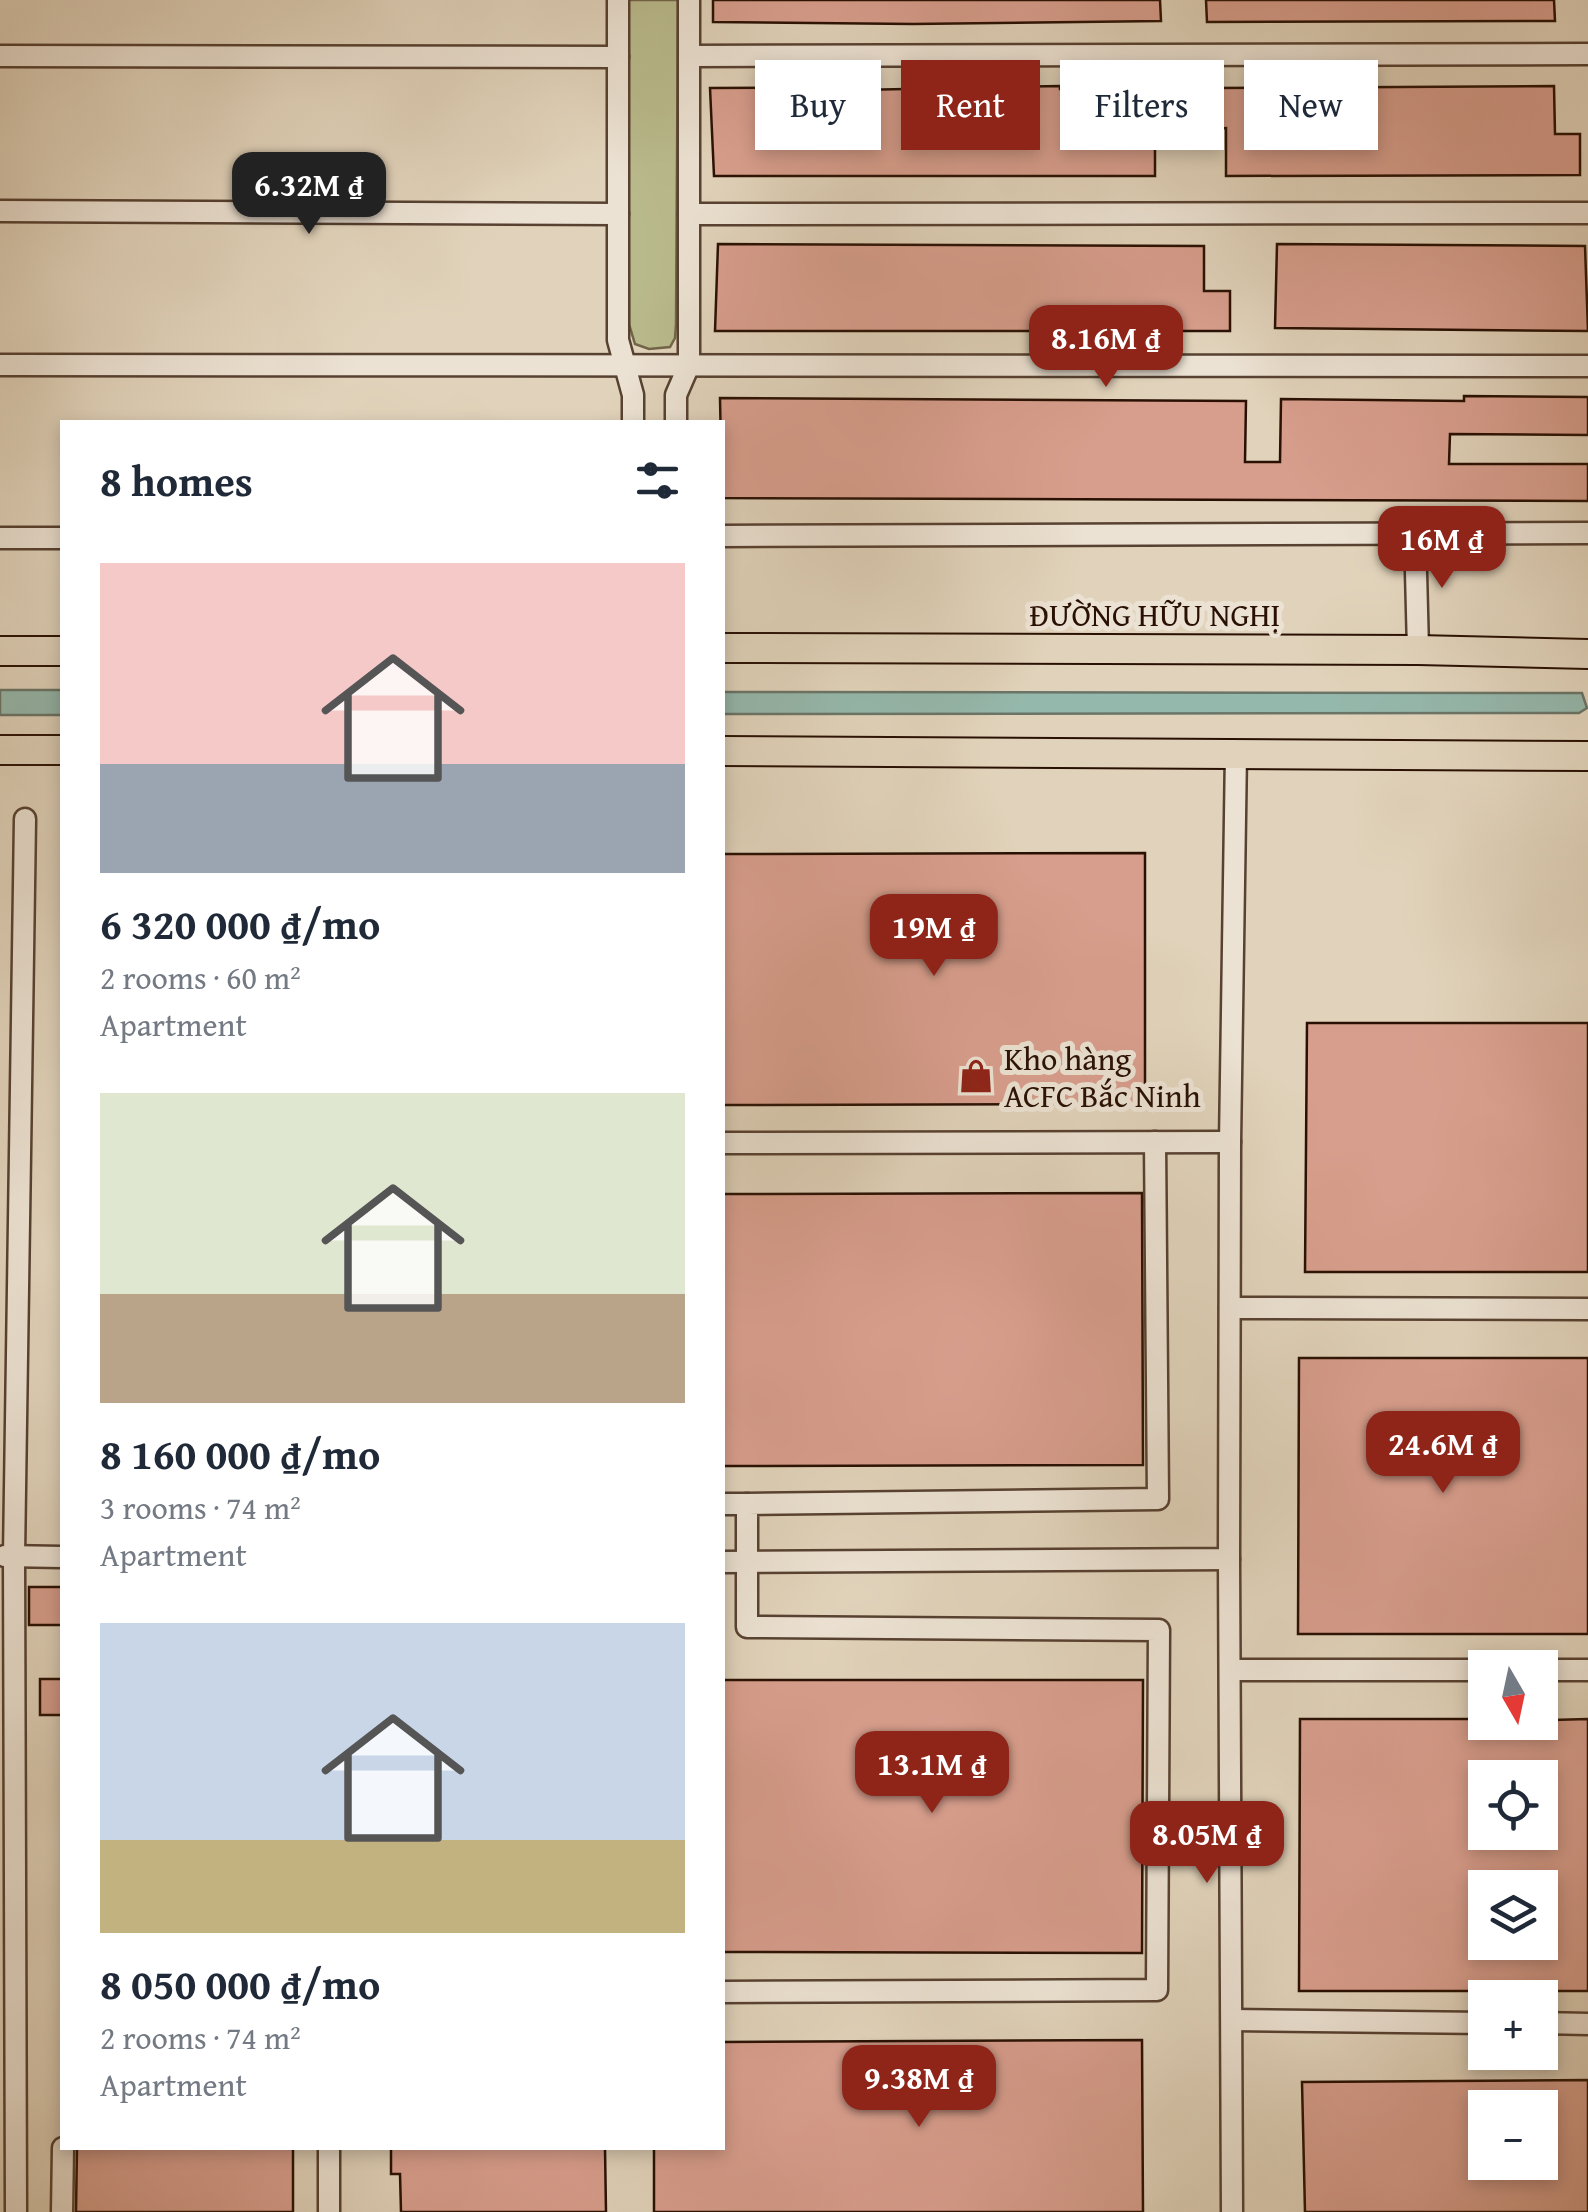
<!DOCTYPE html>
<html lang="en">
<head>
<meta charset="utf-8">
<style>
	body { margin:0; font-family:"Gentium Book Plus",serif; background:#f2f2f3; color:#1f2937; height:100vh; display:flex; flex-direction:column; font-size:38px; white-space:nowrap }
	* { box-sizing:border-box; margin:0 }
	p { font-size:32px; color:#747a83 }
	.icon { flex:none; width:55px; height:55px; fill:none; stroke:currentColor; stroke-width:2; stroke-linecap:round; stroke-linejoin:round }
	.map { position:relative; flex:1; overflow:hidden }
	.panel { position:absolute; left:60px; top:420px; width:665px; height:1730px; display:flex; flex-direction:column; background:#fff; border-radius:0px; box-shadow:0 5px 15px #0003 }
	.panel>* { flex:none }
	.banner { position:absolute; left:755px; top:60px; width:682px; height:90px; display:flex; gap:20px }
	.needle { width:65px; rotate:171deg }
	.tools { position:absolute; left:1468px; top:1650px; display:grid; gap:20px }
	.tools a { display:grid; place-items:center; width:90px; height:90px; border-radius:0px; background:#fff; box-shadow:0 5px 15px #0003; font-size:50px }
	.price { position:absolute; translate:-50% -85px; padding:0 22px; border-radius:20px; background:#8f2418; color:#fff; font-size:32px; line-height:65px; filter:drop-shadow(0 2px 5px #0008) }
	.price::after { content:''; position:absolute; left:50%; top:60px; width:30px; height:22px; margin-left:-15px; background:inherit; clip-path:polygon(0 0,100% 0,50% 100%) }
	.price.current { background:#222; color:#fff }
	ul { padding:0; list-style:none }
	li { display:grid; align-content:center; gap:20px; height:530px; padding:0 40px }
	li span { display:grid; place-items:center; height:310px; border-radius:0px; color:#555 }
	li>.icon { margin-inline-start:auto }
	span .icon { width:180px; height:180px; fill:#fffc; stroke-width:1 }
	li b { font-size:42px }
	h2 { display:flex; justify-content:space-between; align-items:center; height:120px; padding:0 40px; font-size:42px }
	.tag { padding:0 35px; border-radius:0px; background:#fff; box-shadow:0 5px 15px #0003; font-size:35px; line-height:90px }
	.tag.current { background:#8f2418; color:#fff }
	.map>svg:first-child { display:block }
	.green { fill:#b9ba8c; stroke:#716548; stroke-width:2.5 }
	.water { fill:#95b8ac; stroke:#6a7568; stroke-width:2.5 }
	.building { fill:#d89e8d; stroke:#291003; stroke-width:2.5; fill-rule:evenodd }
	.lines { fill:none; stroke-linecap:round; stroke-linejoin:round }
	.minor-casing { stroke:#574131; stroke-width:25 }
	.major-casing { stroke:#291003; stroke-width:32 }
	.minor { stroke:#ece2d3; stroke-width:20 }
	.major { stroke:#e1d3bb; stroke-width:28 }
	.labels { text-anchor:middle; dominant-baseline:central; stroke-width:10; stroke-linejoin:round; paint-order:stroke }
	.street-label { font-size:32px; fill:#291003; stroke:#ece2d3 }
	.poi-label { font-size:32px; fill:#291003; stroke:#ece2d3; text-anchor:start }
</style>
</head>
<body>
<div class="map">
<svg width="1588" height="2212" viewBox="0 0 1588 2212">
	<rect width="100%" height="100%" fill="#e1d3bb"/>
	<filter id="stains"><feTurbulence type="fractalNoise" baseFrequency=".002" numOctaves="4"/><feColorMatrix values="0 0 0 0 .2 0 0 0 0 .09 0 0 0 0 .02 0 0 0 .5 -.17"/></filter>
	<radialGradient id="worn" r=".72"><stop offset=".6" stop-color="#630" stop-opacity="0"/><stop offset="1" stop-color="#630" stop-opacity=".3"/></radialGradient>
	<path class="green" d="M 628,0 L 678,0 L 676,324 L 675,338 L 670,347 L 649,349 L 635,344 L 629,324 Z"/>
	<g class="water">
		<rect x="0" y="690" width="62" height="25"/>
		<path d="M 723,692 L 1582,693 L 1587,708 L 1579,713 L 723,714 Z"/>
	</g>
	<g class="building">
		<path d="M 713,0 L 1160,0 L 1161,21 L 913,24 L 713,22 Z"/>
		<path d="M 1206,0 L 1554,0 L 1555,21 L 1207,22 Z"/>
		<path d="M 1060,86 L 1060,89 L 1161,88 L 1162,129 L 1155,129 L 1155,176 L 714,176 L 710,88 L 857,87 L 857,90 Z"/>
		<path d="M 1554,86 L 1555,134 L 1580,134 L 1580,175 L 1226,176 L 1226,128 L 1210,129 L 1209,88 Z"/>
		<path d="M 718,244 L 1204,246 L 1204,291 L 1230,291 L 1230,331 L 715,331 Z"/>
		<path d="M 1277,244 L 1585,246 L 1588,331 L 1275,328 Z"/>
		<path d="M 1464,396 L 1588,397 L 1588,435 L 1450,434 L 1449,464 L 1588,464 L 1588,501 L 722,498 L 720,398 L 1246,401 L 1245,462 L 1280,462 L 1281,399 L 1464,401 Z"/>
		<path d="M 1145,853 L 1145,1104 L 722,1105 L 722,854 Z"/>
		<path d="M 1307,1023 L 1588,1023 L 1588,1272 L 1305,1272 Z"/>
		<path d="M 1142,1193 L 1143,1465 L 722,1466 L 722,1194 Z"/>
		<path d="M 1299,1358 L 1588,1358 L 1588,1634 L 1298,1634 Z"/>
		<rect x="29" y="1587" width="33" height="38"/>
		<rect x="40" y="1679" width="22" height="36"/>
		<path d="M 722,1680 L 1143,1680 L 1142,1953 L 722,1952 Z"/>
		<path d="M 1300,1719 L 1485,1719 L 1485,1722 L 1588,1719 L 1588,1991 L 1299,1991 ZM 1485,1778 L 1540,1778 L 1540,1832 L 1485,1832 ZM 1485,1888 L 1540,1888 L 1540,1942 L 1485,1942 Z"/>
		<path d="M 1142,2040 L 1143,2212 L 654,2212 L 654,2148 L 722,2148 L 722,2042 Z"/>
		<path d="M 1588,2080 L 1588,2212 L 1305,2212 L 1302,2082 ZM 1485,2108 L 1540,2108 L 1540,2162 L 1485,2162 Z"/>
		<path d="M 77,2148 L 293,2148 L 293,2212 L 76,2212 Z"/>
		<path d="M 391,2148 L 605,2148 L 606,2212 L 401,2212 L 400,2174 L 391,2174 Z"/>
	</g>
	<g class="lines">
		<g class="minor-casing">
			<g id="minor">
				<path d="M 618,0 L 618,340 L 633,395 L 633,422"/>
				<path d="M 0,56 L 618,57"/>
				<path d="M 690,56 L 1588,54"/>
				<path d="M 0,211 L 618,214"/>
				<path d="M 689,214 L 1588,213"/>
				<path d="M 0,365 L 1588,366"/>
				<path d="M 676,422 L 676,395 L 689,365 L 689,0"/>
				<path d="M 1415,533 L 1418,650"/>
				<path d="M 722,536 L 1588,533"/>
				<path d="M 0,538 L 62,538"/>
				<path d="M 722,1143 L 1230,1142"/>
				<path d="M 1230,1308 L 1588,1309"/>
				<path d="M 722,1504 L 747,1504"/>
				<path d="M 5,1556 L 62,1557"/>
				<path d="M 1229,1559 L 1232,2212"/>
				<path d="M 722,1562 L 1229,1559 L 1230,1142 L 1236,752"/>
				<path d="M 1230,1670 L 1485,1670"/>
				<path d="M 1540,1670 L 1588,1670"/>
				<path d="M 722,1992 L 1157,1990 L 1159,1630 L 747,1627 L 747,1504 L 1158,1499 L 1155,1142"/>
				<path d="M 1232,2020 L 1485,2023"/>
				<path d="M 1540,2023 L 1588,2024"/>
				<path d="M 329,2148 L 329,2212"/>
				<path d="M 16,2212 L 14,1556 L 25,819"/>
				<path d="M 62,2212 L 63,2148"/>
			</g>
		</g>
		<g class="major-casing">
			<g id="major">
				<path d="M 722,648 L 1418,650 L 1588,654"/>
				<path d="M 0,651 L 62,651"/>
				<path d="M 0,750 L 62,750"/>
				<path d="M 722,751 L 1588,756"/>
			</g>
		</g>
		<use href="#minor" class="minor"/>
		<use href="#major" class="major"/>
	</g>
	<defs>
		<g id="shop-bare" transform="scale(2.7)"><path d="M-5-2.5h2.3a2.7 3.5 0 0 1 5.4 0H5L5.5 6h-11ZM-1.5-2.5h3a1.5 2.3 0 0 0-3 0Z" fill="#8f2418" stroke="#ece2d3" stroke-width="2.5" paint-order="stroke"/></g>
	</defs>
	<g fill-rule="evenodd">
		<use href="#shop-bare" x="976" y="1076"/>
	</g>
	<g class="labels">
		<g class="street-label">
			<text x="1155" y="614">ĐƯỜNG HỮU NGHỊ</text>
		</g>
		<g class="poi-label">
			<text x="1004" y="1058">Kho hàng<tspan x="1004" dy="37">ACFC Bắc Ninh</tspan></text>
		</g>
	</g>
	<rect width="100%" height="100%" filter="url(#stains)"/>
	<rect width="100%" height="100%" fill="url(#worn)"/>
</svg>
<div class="tools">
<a><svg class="needle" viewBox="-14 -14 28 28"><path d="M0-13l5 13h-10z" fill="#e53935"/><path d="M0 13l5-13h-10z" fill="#747a83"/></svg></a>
<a><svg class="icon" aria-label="locate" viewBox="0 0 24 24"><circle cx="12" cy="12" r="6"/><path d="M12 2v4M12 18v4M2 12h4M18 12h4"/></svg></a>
<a><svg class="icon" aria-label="layers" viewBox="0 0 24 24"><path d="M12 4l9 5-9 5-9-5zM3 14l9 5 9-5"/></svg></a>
<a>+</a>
<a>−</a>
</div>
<b class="price current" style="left:309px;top:237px">6.32M ₫</b>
<b class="price" style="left:1106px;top:390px">8.16M ₫</b>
<b class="price" style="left:1442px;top:591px">16M ₫</b>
<b class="price" style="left:934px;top:979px">19M ₫</b>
<b class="price" style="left:1443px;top:1496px">24.6M ₫</b>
<b class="price" style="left:932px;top:1816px">13.1M ₫</b>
<b class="price" style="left:1207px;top:1886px">8.05M ₫</b>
<b class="price" style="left:919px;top:2130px">9.38M ₫</b>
<div class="banner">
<a class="tag">Buy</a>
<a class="tag current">Rent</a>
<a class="tag">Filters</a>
<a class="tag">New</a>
</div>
<section class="panel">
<h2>8 homes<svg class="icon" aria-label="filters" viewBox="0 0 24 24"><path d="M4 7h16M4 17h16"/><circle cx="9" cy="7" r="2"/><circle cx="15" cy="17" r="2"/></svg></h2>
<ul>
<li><span style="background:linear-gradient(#f6c9c9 65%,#9aa5b1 0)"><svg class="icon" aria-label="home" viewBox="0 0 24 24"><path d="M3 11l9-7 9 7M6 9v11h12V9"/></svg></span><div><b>6 320 000 ₫/mo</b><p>2 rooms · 60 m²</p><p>Apartment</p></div></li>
<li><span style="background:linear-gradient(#dfe7d0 65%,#b9a48a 0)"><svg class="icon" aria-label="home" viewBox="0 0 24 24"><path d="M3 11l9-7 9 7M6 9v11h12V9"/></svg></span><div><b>8 160 000 ₫/mo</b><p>3 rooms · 74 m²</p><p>Apartment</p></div></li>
<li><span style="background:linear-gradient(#c9d6e8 70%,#c2b280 0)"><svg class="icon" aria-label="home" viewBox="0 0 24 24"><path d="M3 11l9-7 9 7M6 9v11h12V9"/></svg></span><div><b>8 050 000 ₫/mo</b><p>2 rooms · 74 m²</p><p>Apartment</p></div></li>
</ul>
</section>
</div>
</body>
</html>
